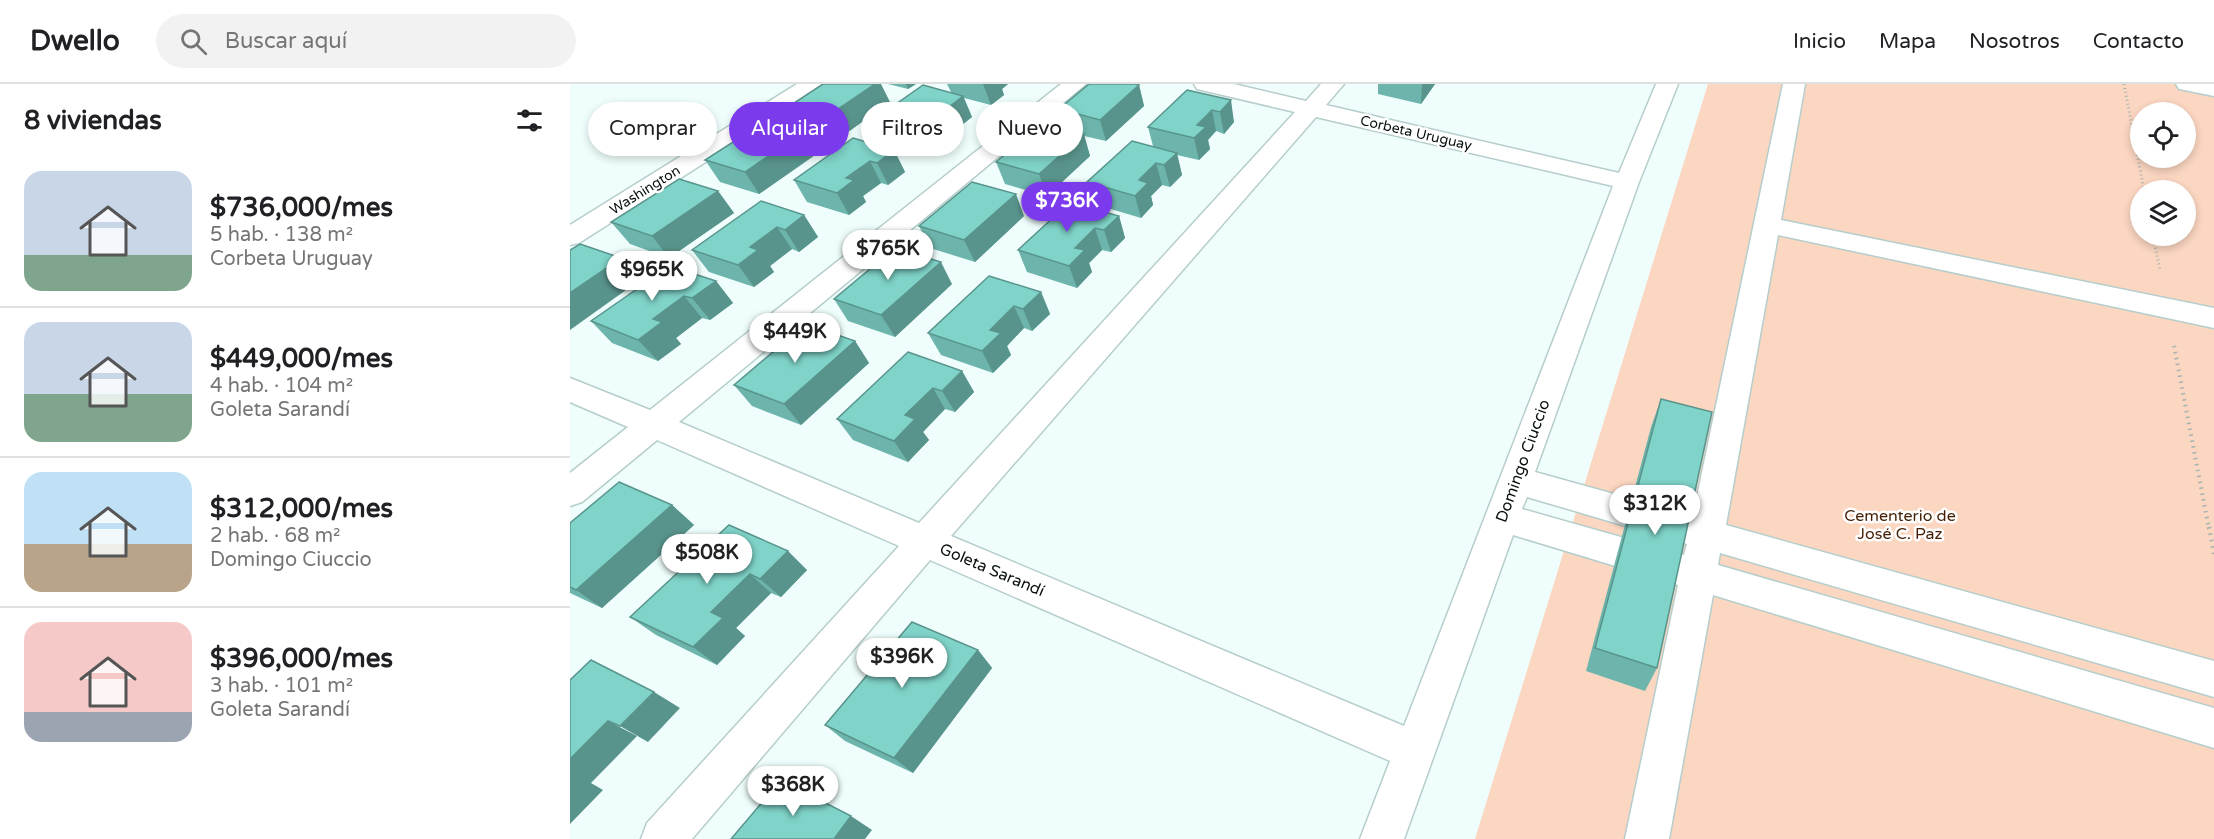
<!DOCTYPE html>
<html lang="es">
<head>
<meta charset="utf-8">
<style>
	body { margin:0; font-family:"Varela Round",sans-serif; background:#f2f2f2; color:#202124; height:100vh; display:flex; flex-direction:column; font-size:22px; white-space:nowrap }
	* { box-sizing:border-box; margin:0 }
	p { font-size:20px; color:#757577 }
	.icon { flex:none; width:33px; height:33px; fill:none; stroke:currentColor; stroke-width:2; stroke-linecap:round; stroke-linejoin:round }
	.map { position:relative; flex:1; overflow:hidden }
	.drawer { display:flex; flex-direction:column; background:#fff; width:570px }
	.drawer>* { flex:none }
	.guide { position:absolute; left:18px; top:18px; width:570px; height:54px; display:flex; gap:12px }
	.controls { position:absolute; left:1560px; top:18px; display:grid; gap:12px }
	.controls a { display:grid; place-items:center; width:66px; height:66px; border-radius:50%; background:#fff; box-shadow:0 3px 9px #0003; font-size:30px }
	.price { position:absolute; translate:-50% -51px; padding:0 14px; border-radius:21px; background:#fff; color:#222; font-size:20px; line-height:39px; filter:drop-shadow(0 2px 3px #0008) }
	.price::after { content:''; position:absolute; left:50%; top:36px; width:18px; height:14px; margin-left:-9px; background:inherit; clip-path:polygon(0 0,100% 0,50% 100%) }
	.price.selected { background:#7c3aed; color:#fff }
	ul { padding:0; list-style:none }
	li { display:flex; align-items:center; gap:18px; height:150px; padding:0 24px }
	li+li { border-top:2px solid #e0e0e0 }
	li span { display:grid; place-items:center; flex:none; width:168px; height:120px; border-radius:18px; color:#555 }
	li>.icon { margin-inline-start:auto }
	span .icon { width:72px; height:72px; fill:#fffc; stroke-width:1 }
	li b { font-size:26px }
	h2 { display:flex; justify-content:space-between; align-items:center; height:72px; padding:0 24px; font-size:26px }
	.tag { padding:0 21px; border-radius:27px; background:#fff; box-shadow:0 3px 9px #0003; font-size:21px; line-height:54px }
	.tag.selected { background:#7c3aed; color:#fff }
	header { display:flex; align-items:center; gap:36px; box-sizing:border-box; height:84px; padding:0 30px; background:#fff; border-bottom:2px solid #e0e0e0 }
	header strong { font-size:28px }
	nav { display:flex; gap:33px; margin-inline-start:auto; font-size:21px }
	.search { width:420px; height:54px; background:#f2f2f2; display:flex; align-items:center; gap:15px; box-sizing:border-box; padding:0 21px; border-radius:33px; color:#757577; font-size:22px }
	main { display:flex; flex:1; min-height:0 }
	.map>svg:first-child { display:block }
	.green { fill:#fbd6c1; fill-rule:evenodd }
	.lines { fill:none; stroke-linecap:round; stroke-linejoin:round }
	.minor-casing { stroke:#b5cecb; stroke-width:3 }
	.path-far2 { stroke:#a6b3b1; stroke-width:3; stroke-dasharray:1 3; stroke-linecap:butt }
	.path-far1 { stroke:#a6b3b1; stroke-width:4; stroke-dasharray:1.5 4.5; stroke-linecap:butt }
	.path { stroke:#a6b3b1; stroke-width:4.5; stroke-dasharray:1.5 5; stroke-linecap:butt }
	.minor { fill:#fff; fill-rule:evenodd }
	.wall { fill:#6db5ac }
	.shaded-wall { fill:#59948c }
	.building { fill:#7fd3c8; stroke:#59948c; stroke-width:1.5 }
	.labels { text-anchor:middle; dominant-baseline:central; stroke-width:5; stroke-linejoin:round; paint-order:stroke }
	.far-street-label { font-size:14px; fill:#08100f; stroke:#fff }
	.street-label { font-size:16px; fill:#08100f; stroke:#fff }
	.park-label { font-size:16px; fill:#441f05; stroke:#fff }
</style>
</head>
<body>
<header>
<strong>Dwello</strong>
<div class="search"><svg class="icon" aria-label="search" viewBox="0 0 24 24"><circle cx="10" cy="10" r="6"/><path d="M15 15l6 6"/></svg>Buscar aquí</div>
<nav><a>Inicio</a><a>Mapa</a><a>Nosotros</a><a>Contacto</a></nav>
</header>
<main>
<section class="drawer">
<h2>8 viviendas<svg class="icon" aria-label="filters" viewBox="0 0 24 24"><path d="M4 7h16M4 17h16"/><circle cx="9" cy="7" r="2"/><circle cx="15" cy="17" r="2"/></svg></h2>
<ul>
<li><span style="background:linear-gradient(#c9d6e8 70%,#7fa58c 0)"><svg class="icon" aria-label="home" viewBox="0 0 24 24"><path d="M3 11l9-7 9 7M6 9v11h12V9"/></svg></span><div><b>$736,000/mes</b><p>5 hab. · 138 m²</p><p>Corbeta Uruguay</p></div></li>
<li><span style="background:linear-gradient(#c9d6e8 60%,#7fa58c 0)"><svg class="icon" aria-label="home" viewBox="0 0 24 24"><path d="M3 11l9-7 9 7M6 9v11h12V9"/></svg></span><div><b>$449,000/mes</b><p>4 hab. · 104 m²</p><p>Goleta Sarandí</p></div></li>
<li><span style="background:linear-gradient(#bfe0f5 60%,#b9a48a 0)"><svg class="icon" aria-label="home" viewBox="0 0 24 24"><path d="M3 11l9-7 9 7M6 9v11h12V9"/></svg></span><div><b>$312,000/mes</b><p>2 hab. · 68 m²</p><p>Domingo Ciuccio</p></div></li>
<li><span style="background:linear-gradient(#f6c9c9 75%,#9aa5b1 0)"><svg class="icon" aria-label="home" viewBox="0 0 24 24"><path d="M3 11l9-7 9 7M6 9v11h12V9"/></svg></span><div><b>$396,000/mes</b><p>3 hab. · 101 m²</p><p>Goleta Sarandí</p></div></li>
</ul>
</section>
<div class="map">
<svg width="1644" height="755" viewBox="0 0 1644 755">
	<rect width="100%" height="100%" fill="#effefc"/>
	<path class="green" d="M 1138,0 L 1644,0 L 1644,755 L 905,755 ZM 1570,28 L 1616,28 L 1616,74 L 1570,74 ZM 1570,106 L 1616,106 L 1616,152 L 1570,152 Z"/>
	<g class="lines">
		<g class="minor-casing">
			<g id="minor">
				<path d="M 227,0 L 253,0 L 250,5 L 9,159 L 0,161 L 0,141 Z"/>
				<path d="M 491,0 L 516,0 L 109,338 L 349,439 L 725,28 L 627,5 L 624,0 L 664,0 L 736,17 L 751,0 L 774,0 L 756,21 L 1049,89 L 1086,0 L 1108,0 L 1069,98 L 965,388 L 1123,432 L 1213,0 L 1235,0 L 1211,136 L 1644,224 L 1644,244 L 1208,151 L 1156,441 L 1644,577 L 1644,613 L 1150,469 L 1148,481 L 1644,624 L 1644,664 L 1143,511 L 1099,755 L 1055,755 L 1108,501 L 943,451 L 834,755 L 790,755 L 820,677 L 360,476 L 122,755 L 71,755 L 77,739 L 329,462 L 87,356 L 12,418 L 0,422 L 0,389 L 58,343 L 0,318 L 0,294 L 80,326 ZM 746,33 L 1043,102 L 834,642 L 381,452 ZM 957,413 L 1117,460 L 1114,471 L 952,425 Z"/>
				<path d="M 1606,0 L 1644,0 L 1644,12 L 1609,5 Z"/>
			</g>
		</g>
		<g class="path-far2">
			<path d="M 1554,0 L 1574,106"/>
			<path d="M 1583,152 L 1590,186"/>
		</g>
		<path class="path-far1" d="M 1604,262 L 1639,445"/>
		<path class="path" d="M 1639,443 L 1644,470"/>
		<use href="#minor" class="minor"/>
	</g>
	<g class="wall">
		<path d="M 318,0 L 346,0 L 338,5 Z"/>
		<path d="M 377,0 L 438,0 L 432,5 L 434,11 L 421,21 L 394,14 L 402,33 L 388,44 L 381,42 L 366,53 L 369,59 L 354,71 L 313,59 L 302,37 L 381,8 Z"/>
		<path d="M 808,0 L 865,0 L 851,20 L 808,10 Z"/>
		<path d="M 569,1 L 574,22 L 536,57 L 514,52 L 520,72 L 477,112 L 435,100 L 426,78 L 495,46 L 489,25 Z"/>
		<path d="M 617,6 L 664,38 L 654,50 L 646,47 L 638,56 L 640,65 L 629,76 L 607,71 L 612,91 L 600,103 L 592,101 L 581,112 L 583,121 L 571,134 L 524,120 L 517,98 L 583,62 L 578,43 Z"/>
		<path d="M 320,18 L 271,53 L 234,42 L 221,21 Z"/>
		<path d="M 232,49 L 245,71 L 189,110 L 150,98 L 135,76 Z"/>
		<path d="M 324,66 L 335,88 L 318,101 L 311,99 L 293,112 L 296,118 L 279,131 L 237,118 L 224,96 Z"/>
		<path d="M 148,107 L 164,129 L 99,174 L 60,160 L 41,138 Z"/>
		<path d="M 234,131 L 248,153 L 229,168 L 222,165 L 200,182 L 204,188 L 184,203 L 139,188 L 122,166 Z"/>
		<path d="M 454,132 L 405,178 L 360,164 L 349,142 Z"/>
		<path d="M 549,132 L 555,154 L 541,168 L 532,166 L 519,179 L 522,188 L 507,204 L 457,188 L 448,166 Z"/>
		<path d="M 146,197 L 163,219 L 140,236 L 132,234 L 106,254 L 111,260 L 88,277 L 42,259 L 21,237 Z"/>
		<path d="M 382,200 L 325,253 L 278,237 L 264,215 Z"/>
		<path d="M 471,208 L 480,230 L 462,247 L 454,244 L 437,262 L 441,271 L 423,289 L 371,271 L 358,249 Z"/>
		<path d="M 285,257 L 299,279 L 231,341 L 182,322 L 164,301 Z"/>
		<path d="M 392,287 L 404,308 L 385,328 L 375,325 L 353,348 L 359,356 L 338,378 L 283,356 L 267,335 Z"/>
		<path d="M 1091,315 L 1087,584 L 1075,607 L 1016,587 L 1081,343 Z"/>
		<path d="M 102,421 L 124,441 L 32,524 L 0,509 L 0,439 Z"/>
		<path d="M 159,441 L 237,486 L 211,513 L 201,509 L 166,544 L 175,552 L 147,581 L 86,551 L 60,533 Z"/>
		<path d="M 408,566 L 422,584 L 343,689 L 275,657 L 255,641 Z"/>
	</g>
	<g class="shaded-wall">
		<path d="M 305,0 L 311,0 L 320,18 L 271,53 L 259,31 Z"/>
		<path d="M 336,0 L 346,0 L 338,5 Z"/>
		<path d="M 413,0 L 438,0 L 432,5 L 434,11 L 421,21 Z"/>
		<path d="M 852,0 L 865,0 L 851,20 Z"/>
		<path d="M 569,1 L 574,22 L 536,57 L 530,36 Z"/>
		<path d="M 393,12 L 402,33 L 388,44 L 379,23 Z"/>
		<path d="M 661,16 L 664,38 L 654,50 L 650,28 Z"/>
		<path d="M 372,21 L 381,42 L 366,53 L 369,59 L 354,71 L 344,49 L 351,35 Z"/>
		<path d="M 642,26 L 646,47 L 638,56 L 640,65 L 629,76 L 624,54 L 627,41 Z"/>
		<path d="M 232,49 L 245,71 L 189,110 L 175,88 Z"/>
		<path d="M 514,50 L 520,72 L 477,112 L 469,90 Z"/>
		<path d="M 324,66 L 335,88 L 318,101 L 307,79 Z"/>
		<path d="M 607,69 L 612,91 L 600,103 L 594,81 Z"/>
		<path d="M 300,77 L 311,99 L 293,112 L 296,118 L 279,131 L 267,109 L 276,94 Z"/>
		<path d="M 586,79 L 592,101 L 581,112 L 583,121 L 571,134 L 565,112 L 569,96 Z"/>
		<path d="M 148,107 L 164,129 L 99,174 L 82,152 Z"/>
		<path d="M 446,110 L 454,132 L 405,178 L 394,156 Z"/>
		<path d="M 234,131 L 248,153 L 229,168 L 215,146 Z"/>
		<path d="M 549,132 L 555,154 L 541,168 L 534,146 Z"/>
		<path d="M 207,143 L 222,165 L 200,182 L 204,188 L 184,203 L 168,181 L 180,163 Z"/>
		<path d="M 525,144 L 532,166 L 519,179 L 522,188 L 507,204 L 499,182 L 505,164 Z"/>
		<path d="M 51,174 L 70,196 L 0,246 L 0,209 Z"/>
		<path d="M 371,178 L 382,200 L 325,253 L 311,231 Z"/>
		<path d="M 146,197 L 163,219 L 140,236 L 122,214 Z"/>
		<path d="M 471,208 L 480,230 L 462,247 L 453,225 Z"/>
		<path d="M 114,212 L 132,234 L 106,254 L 111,260 L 88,277 L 68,256 L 83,235 Z"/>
		<path d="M 444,222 L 454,244 L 437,262 L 441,271 L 423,289 L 412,267 L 420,246 Z"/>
		<path d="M 285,257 L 299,279 L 231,341 L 214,320 Z"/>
		<path d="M 392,287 L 404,308 L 385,328 L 372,307 Z"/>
		<path d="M 363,304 L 375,325 L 353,348 L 359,356 L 338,378 L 324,357 L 335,331 Z"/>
		<path d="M 102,421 L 124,441 L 32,524 L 6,506 Z"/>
		<path d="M 218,467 L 237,486 L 211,513 L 190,495 Z"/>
		<path d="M 180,490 L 201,509 L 166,544 L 175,552 L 147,581 L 123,563 L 141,528 Z"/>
		<path d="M 408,566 L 422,584 L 343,689 L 324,674 Z"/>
		<path d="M 84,608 L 110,624 L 78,658 L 50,642 Z"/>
		<path d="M 38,637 L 67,652 L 21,699 L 33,706 L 0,740 L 0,675 Z"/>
		<path d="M 281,732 L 302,746 L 295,755 L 264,755 Z"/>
	</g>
	<g class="building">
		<path d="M 253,0 L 305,0 L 259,31 L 221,21 Z"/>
		<path d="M 519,0 L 565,0 L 569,1 L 530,36 L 489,25 Z"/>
		<path d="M 353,1 L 393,12 L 379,23 L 372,21 L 351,35 L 359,38 L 344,49 L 302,37 Z"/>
		<path d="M 617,6 L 661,16 L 650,28 L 642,26 L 627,41 L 636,43 L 624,54 L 578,43 Z"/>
		<path d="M 194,38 L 232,49 L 175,88 L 135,76 Z"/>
		<path d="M 472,40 L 514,50 L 469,90 L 426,78 Z"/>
		<path d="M 283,54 L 324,66 L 307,79 L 300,77 L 276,94 L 284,96 L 267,109 L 224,96 Z"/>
		<path d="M 562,57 L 607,69 L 594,81 L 586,79 L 569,96 L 578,99 L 565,112 L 517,98 Z"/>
		<path d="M 109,95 L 148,107 L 82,152 L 41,138 Z"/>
		<path d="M 402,98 L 446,110 L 394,156 L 349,142 Z"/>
		<path d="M 191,117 L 234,131 L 215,146 L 207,143 L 180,163 L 188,166 L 168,181 L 122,166 Z"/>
		<path d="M 500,118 L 549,132 L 534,146 L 525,144 L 505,164 L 515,166 L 499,182 L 448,166 Z"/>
		<path d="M 10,160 L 51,174 L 0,209 L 0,166 Z"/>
		<path d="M 325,164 L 371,178 L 311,231 L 264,215 Z"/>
		<path d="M 100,182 L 146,197 L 122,214 L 114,212 L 83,235 L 92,238 L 68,256 L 21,237 Z"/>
		<path d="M 419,192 L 471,208 L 453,225 L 444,222 L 420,246 L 431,249 L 412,267 L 358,249 Z"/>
		<path d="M 236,240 L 285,257 L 214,320 L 164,301 Z"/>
		<path d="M 338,268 L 392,287 L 372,307 L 363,304 L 335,331 L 345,335 L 324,357 L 267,335 Z"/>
		<path d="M 1091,315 L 1142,328 L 1087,584 L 1025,564 Z"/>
		<path d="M 49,398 L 102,421 L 6,506 L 0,503 L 0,439 Z"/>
		<path d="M 159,441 L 218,467 L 190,495 L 180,490 L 141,528 L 153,534 L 123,563 L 60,533 Z"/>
		<path d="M 342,538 L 408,566 L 324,674 L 255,641 Z"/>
		<path d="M 21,576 L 84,608 L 50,642 L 38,637 L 0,675 L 0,596 Z"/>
		<path d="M 211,696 L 281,732 L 264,755 L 161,755 Z"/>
	</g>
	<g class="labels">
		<g class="far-street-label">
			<text transform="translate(846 49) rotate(13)">Corbeta Uruguay</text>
			<text transform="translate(75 106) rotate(-32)">Washington</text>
		</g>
		<g class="street-label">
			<text transform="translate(953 377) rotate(-70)">Domingo Ciuccio</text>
			<text transform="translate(422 486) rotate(23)">Goleta Sarandí</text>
		</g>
		<g class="park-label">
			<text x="1330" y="432">Cementerio de<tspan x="1330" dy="18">José C. Paz</tspan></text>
		</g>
	</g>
</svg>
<div class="controls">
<a><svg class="icon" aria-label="locate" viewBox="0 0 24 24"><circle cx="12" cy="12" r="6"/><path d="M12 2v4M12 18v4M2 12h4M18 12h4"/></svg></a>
<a><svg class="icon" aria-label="layers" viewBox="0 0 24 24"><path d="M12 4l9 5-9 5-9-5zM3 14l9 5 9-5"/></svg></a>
</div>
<b class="price selected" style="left:497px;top:149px">$736K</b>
<b class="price" style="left:318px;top:197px">$765K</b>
<b class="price" style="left:82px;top:218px">$965K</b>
<b class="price" style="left:225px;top:280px">$449K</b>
<b class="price" style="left:1085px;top:452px">$312K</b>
<b class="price" style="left:137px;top:501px">$508K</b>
<b class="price" style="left:332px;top:605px">$396K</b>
<b class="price" style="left:223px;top:733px">$368K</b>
<div class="guide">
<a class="tag">Comprar</a>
<a class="tag selected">Alquilar</a>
<a class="tag">Filtros</a>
<a class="tag">Nuevo</a>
</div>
</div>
</main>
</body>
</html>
